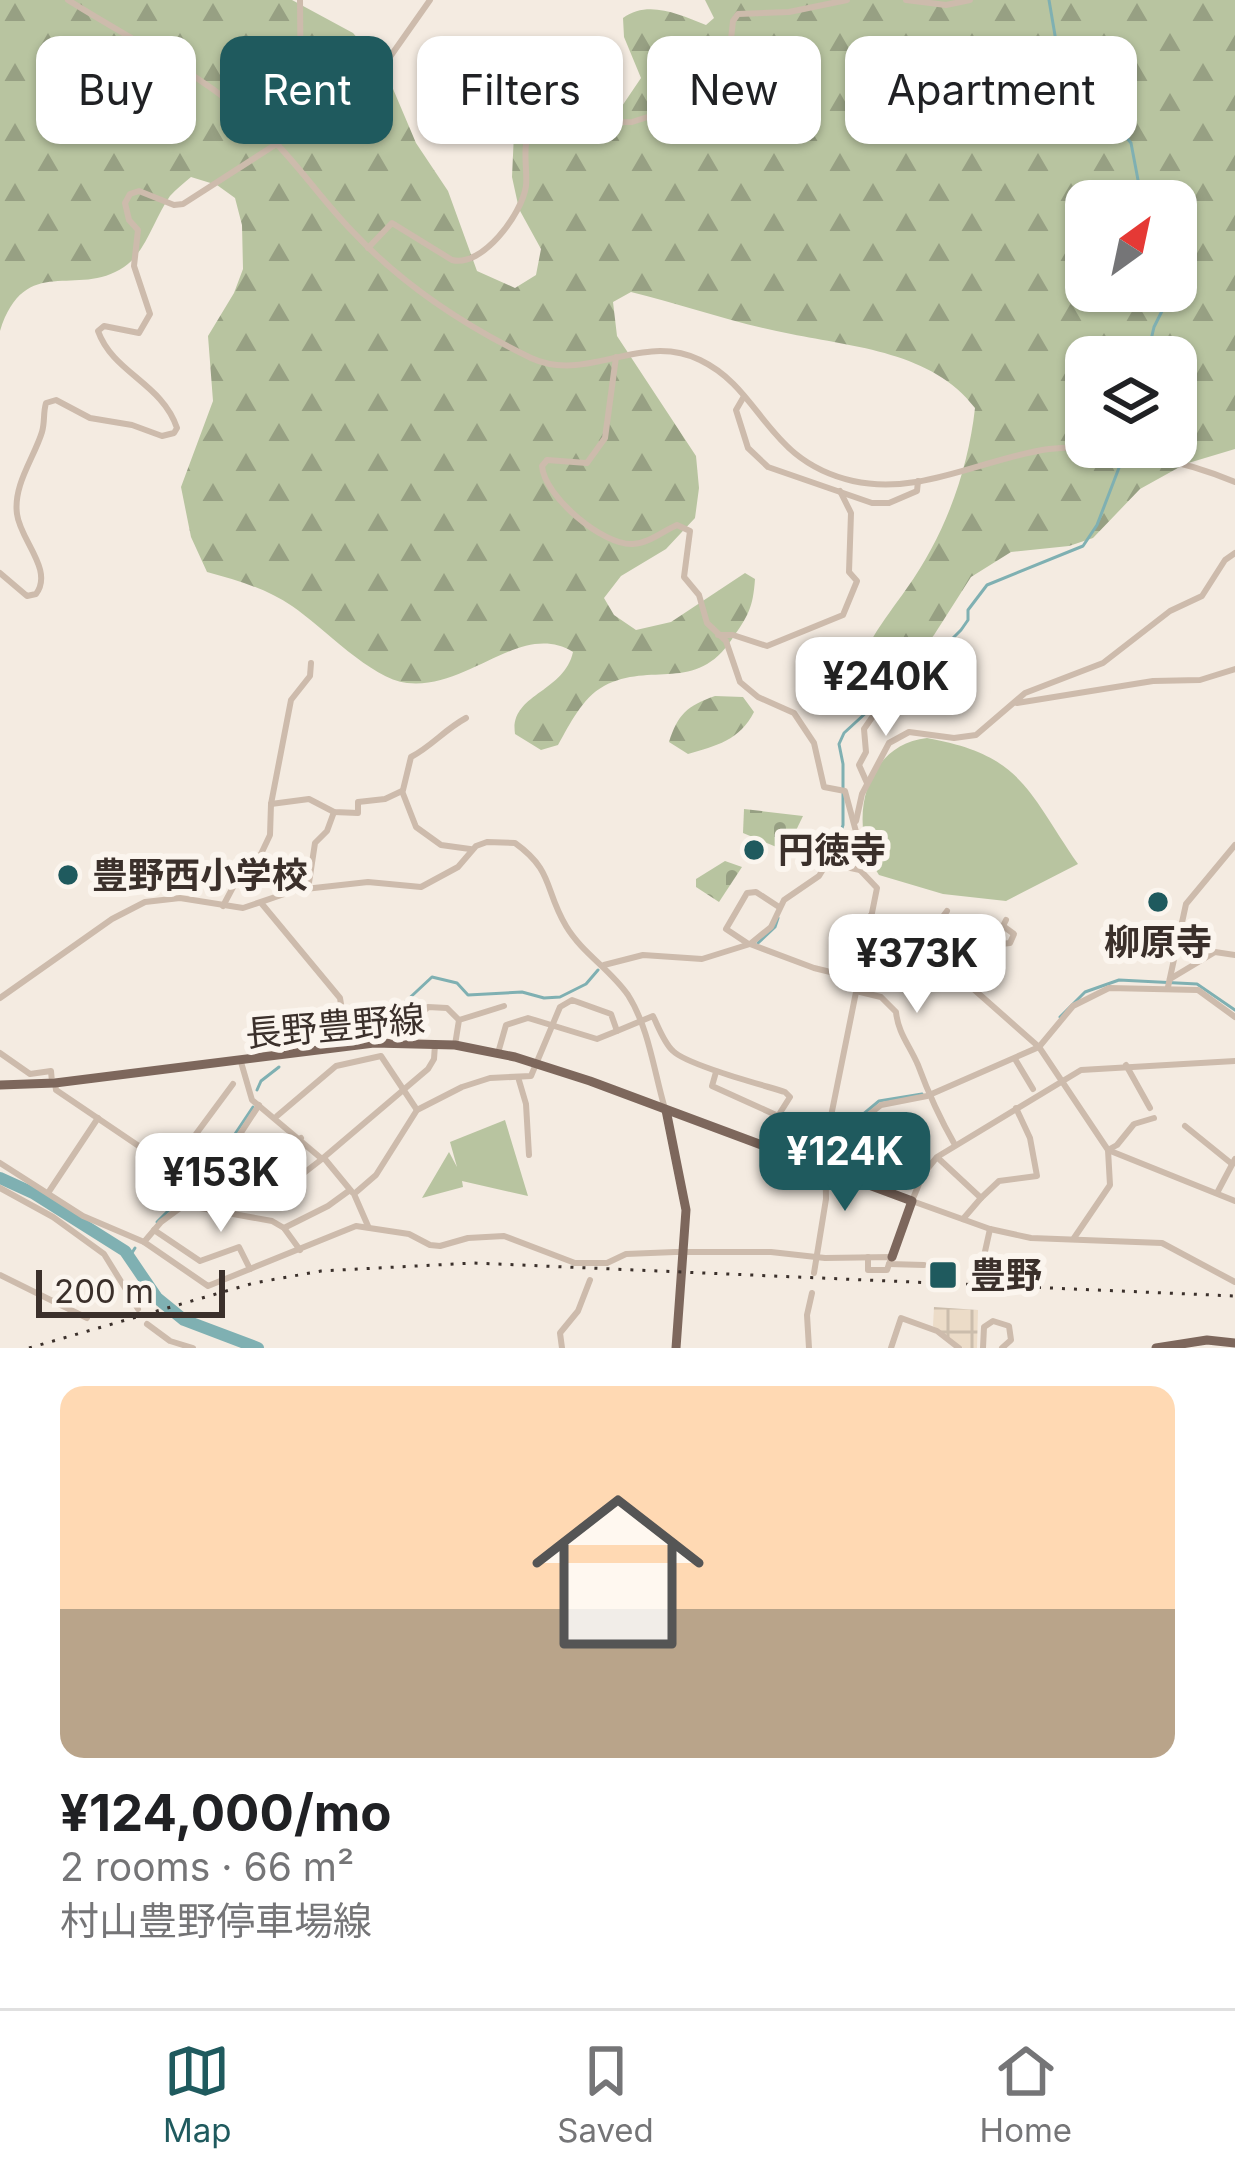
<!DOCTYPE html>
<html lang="en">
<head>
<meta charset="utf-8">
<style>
	body { margin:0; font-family:Inter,"Noto Sans JP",sans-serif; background:#f6f6f6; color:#202124; height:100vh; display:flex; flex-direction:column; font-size:45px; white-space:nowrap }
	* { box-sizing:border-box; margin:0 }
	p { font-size:39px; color:#757577 }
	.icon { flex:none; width:66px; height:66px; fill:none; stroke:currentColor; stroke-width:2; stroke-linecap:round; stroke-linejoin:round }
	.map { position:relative; height:1348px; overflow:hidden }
	.sheet { display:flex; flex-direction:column; background:#fff; flex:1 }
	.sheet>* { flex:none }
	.top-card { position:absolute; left:36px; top:36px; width:1164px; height:108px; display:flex; gap:24px }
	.needle { width:78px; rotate:33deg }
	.fabs { position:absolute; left:1065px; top:180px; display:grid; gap:24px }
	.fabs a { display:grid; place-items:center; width:132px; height:132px; border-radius:24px; background:#fff; box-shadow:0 3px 9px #0004; font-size:60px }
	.scale { position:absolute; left:36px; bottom:30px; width:189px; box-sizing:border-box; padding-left:12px; border:6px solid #3b302b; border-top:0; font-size:33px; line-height:42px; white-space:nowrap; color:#3b302b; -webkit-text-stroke:9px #fbf5ee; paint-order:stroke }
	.price { position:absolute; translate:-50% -102px; padding:0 27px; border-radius:24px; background:#fff; color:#222; font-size:39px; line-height:78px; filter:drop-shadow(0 3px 6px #0008) }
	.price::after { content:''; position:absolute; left:50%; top:72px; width:36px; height:27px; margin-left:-18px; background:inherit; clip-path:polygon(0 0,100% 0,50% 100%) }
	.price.active { background:#1f5a5e; color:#fff }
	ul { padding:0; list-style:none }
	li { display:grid; align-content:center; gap:24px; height:636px; padding:0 60px }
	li+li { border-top:3px solid #e0e0e0 }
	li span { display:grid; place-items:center; height:372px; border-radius:24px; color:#555 }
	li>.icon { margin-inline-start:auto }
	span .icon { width:216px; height:216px; fill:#fffc; stroke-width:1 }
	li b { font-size:51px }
	.chip { padding:0 42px; border-radius:24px; background:#fff; box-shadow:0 3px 9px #0004; font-size:42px; line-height:108px }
	.chip.active { background:#1f5a5e; color:#fff }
	.tabs { display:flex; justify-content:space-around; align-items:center; height:168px; border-top:3px solid #e0e0e0; background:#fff; font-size:33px; color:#757577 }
	.tabs a { display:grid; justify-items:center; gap:6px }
	.tabs .active { color:#1f5a5e }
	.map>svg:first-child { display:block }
	.forest { fill:url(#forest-firs); fill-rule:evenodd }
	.cemetery { fill:url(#cemetery-stones) }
	.green { fill:#b8c4a0 }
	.plaza { fill:url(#plaza-grid) }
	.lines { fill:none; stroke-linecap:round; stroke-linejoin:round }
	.stream { stroke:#7fb0b2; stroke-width:3 }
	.river { stroke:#7fb0b2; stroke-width:12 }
	.minor { stroke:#cdbbac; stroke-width:6 }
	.major { stroke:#7d675c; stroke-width:9 }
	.rail { stroke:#3b302b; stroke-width:3; stroke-dasharray:3 9; stroke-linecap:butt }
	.poi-dot { fill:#1f5a5e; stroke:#fbf5ee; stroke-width:4.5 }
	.labels { text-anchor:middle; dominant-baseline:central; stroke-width:12; stroke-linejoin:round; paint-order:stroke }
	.poi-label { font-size:36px; font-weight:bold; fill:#3b302b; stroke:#fbf5ee; text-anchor:start }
	.street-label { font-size:36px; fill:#3b302b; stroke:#fbf5ee }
</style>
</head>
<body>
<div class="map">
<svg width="1235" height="1348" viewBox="0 0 1235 1348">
	<defs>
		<pattern id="forest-firs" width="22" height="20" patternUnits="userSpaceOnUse" patternTransform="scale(3)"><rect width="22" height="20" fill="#b8c4a0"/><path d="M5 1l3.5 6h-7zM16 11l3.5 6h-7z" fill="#97a083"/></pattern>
		<pattern id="cemetery-stones" width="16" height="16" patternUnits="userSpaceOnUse" patternTransform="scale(3)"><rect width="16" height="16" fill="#b8c4a0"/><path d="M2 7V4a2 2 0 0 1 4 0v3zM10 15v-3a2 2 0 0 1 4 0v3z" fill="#97a083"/></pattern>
		<pattern id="plaza-grid" width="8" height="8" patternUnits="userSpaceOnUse" patternTransform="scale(3)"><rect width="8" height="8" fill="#ecdcc8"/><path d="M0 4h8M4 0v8" fill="none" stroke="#cbbdac"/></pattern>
	</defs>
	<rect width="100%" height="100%" fill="#f4ebe1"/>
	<g class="forest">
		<path d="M 0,0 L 292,0 L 353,33 L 385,70 L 416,143 L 448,191 L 477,271 L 515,288 L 536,275 L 541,249 L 519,209 L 512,177 L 514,133 L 503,91 L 507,61 L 528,43 C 577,54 583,84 618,112 L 641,78 L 624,37 L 623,18 C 648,0 678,14 706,25 L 714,18 L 705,0 L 1235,0 L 1235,449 L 1185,464 L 1140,489 L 1093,538 L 1069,546 L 1011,552 L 971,577 L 934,635 L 885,696 L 863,701 L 852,693 C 858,651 884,621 907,588 C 945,535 968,471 975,408 C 933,352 854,347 791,334 C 737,324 684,305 631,292 L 613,302 L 617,336 L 696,456 L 699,488 L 695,518 L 666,549 L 621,576 L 604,598 L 614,615 L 636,630 L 671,622 L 745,573 L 755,579 C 753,608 748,616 732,639 C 696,694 651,661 604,686 C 582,698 570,724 558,745 L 541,750 L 515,734 C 509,694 564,693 573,652 C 521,620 469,690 407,683 C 371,679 323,627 292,606 C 267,589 237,580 207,572 L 191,537 L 181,487 L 213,401 L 208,336 L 234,293 L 243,269 L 242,225 L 235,198 L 217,185 L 191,177 C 184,183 176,189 170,196 C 155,217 146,252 124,267 C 77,299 25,252 0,331 ZM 1086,201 L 1176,201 L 1176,291 L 1086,291 ZM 1086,357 L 1176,357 L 1176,447 L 1086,447 Z"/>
		<path d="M 715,696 L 743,697 L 754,712 C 740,740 716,746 688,754 L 669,742 C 678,714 687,706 715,696 Z"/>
	</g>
	<g class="cemetery">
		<path d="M 744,809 L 803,816 L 786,851 L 743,833 Z"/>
		<path d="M 725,861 L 742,867 L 719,902 L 696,887 L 696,879 Z"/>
	</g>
	<g class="green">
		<path d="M 927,738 C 1022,755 1027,790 1078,864 L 1006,901 L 943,894 L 879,875 C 846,826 863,745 927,738 Z"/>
		<path d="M 505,1120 L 528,1196 L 462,1181 L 463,1187 L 422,1198 L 449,1152 L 457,1167 L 450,1142 Z"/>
	</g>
	<path class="plaza" d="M 934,1307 L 978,1310 L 977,1348 L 963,1348 L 933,1326 Z"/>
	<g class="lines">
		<g class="stream">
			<path d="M 1049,0 L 1058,53 L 1131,143 L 1142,201"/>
			<path d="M 1176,258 L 1183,273 L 1176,285"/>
			<path d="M 1147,357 L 1154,327 L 1172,291"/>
			<path d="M 889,694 L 932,667 L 948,643 L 961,630 L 968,620 L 968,610 L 987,585 L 1083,546 L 1097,525 L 1127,447"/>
			<path d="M 832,860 L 843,825 L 843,764 L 839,744 L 844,733 L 881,699"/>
			<path d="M 758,943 L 775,927 L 778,918"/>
			<path d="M 1060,1017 L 1085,992 L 1119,980 L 1197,984 L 1235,1010"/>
			<path d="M 319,1038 L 367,1024 L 402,1005 L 432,977 L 457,983 L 468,995 L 522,992 L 544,998 L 560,997 L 586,984 L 598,970"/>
			<path d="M 257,1090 L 261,1081 L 279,1067"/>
			<path d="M 855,1121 L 879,1101 L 922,1094"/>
			<path d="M 227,1146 L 253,1107"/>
			<path d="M 157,1222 L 169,1210"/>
			<path d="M 130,1256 L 135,1248"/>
		</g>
		<path class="river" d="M 0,1178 L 33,1193 L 125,1251 L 157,1298 L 184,1320 L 258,1348"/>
		<g class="minor">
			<path d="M 68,0 C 133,41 208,77 264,131 C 297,162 322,201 354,233 C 403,285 467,327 531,358 C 587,384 641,331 700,360 C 763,390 765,461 853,481 C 921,496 984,458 1049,449 C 1103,442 1185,461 1235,482"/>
			<path d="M 906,0 L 946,5 L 970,0"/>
			<path d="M 300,62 L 348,96 L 385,64 L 430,0"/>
			<path d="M 368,248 L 392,223 L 452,260 C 482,268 522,214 526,186 C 528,164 519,141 536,123 L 632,122 L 719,94 L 726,84 L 733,21 L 738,14 L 789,12 L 847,0"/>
			<path d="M 616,357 L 605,438 L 587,463 L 547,460 L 542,466 C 544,496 603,546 633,544 C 649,543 663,531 677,525 L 690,531 L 684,577 L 699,595 L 707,623 L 726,641 L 740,682 L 758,697 L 794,713 L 814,743 L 824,787 L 845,791 L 858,839 L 860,870 L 877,888 L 825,1146 L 826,1199 L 814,1273"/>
			<path d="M 743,398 L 736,410 L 748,448 L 768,467 L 872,503 L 889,503 L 917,491 L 918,481"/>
			<path d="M 0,573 L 27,596 L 36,594 C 54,570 20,540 17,514 C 13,485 34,458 42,432 C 45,422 43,413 46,403 L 56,400 L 90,418 L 132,425 L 162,436 L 174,433 L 177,428 C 162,383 113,373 98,331 L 104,326 L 139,333 L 150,314 L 134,266 L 138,230 L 129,220 L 125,203 L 130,194 L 139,191 L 174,205 L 183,204 L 295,132 L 301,115 L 300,0"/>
			<path d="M 718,635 L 733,635 L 767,646 L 843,615 L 857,581 L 849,572 L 851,513 L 840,491"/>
			<path d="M 1017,703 L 1153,681 L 1200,680 L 1235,669"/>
			<path d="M 867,783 L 859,765 L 866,752 L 864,729 L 887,696 L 887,689 L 907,674"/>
			<path d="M 403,790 L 411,757 C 432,746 444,730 466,718"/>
			<path d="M 271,804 L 309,799 L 334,812 L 358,813 L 358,802 L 385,799 L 402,791 L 416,827 L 441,845 L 470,849"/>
			<path d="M 856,821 L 862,794 L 889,743 L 909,732 L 954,738 L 976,735 L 1025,693 L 1103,663 L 1170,611 L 1202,596 L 1225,560 L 1235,553"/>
			<path d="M 308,889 L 315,843 L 327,831 L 334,812"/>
			<path d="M 262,904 L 340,998 L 348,1046"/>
			<path d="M 223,906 L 240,874 L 261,854 L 270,835 L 271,804 L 291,700 L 310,676 L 311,663"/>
			<path d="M 871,915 L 970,986 L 1039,1047 L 1108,1150 L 1235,1201"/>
			<path d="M 747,943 L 726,929 L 747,893 L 756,892 L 779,907"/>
			<path d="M 750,944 L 814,968 L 855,978"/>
			<path d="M 1001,944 L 1010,943 L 1014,934 L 1003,926 L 1006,920"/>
			<path d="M 920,947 L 947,911"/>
			<path d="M 604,965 L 643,955 L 702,959 L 750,944 L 771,927 L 784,900 L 819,876 L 827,863 L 860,870"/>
			<path d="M 1170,979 L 1215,952 L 1235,955"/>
			<path d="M 1168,987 L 1186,904 L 1235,845"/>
			<path d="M 856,991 L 881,997 L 896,1012 C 898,1033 910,1046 918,1065 C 929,1095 939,1117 955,1145"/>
			<path d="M 0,998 L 112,919 L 145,902 L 180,898 L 243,908 L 296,890 L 368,882 L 421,887 L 458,867 L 476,846 L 487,842 L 515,843 C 554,871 544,889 566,926 C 582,953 610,969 628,995 C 649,1028 654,1072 665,1109"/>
			<path d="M 406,1028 L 428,1007 L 447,1008 L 459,1020"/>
			<path d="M 455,1045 L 459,1020 L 504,1006"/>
			<path d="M 0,1053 L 30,1074 L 51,1071 L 52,1082"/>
			<path d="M 498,1053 L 506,1025 L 528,1018 L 597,1039 L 617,1031"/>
			<path d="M 1015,1059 L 1033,1089"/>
			<path d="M 1235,1061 L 1081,1070 L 937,1157 L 923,1174 L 912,1201 L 990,1229 L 1031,1238 L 1162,1243 L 1235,1282"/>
			<path d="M 241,1062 L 252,1100 L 322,1159 L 428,1069 L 434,1059 L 435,1045"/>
			<path d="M 1126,1065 L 1150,1108"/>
			<path d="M 716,1072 L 712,1086 L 787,1120"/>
			<path d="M 518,1077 L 526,1104 L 529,1155"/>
			<path d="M 55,1083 L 56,1090 L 155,1157"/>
			<path d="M 277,1116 L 336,1066 L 381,1056 L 417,1110"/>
			<path d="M 830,1121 L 857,1124 L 881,1105 L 927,1096 L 1039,1047 L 1073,1006 L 1109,988 L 1198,990 L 1235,1017"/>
			<path d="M 1185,1126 L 1232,1164"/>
			<path d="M 324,1158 L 352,1192"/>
			<path d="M 938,1158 L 981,1198 L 963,1219"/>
			<path d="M 0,1163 L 83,1216 L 144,1242 L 208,1286 L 356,1226 L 409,1234 L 430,1245 L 440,1246 L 468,1238 L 504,1236 L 575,1263 L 607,1263 L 626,1254 L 675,1252 L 771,1252 L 825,1258 L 892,1257 L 889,1264 L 924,1265"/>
			<path d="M 253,1164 L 282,1190 L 322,1159"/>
			<path d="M 259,1168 L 301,1138"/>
			<path d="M 210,1177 L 235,1192"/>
			<path d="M 0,1188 L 53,1217 L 104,1254 L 138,1309"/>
			<path d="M 48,1193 L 98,1118"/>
			<path d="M 1217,1193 L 1235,1159"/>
			<path d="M 194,1198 L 185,1183 L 209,1141"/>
			<path d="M 981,1198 L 999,1181 L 1037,1176 L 1030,1138 L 1016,1108"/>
			<path d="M 184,1205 L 229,1151 L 196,1134 L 233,1084"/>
			<path d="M 226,1215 L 253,1164 L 229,1151 L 259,1105"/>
			<path d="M 368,1226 L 354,1194 L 376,1175 L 417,1110 L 462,1087 L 490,1078 L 531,1076 L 560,1007 L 572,1000 L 611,1014 L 617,1031 L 653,1016 C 658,1026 664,1043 673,1051 C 687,1065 763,1085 785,1092 L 790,1097 L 778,1116"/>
			<path d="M 284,1228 L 328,1206 L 350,1190"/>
			<path d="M 154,1230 L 200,1261 L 239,1247 L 250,1269"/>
			<path d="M 1074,1238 L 1110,1185 L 1108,1150 L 1117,1145 L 1134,1124 L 1154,1118"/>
			<path d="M 144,1242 L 161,1222 L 184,1205 L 272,1221 L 284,1228 L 300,1250"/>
			<path d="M 868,1257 L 868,1270 L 887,1270 L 889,1264"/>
			<path d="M 982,1265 L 990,1229"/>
			<path d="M 0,1275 L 87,1318"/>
			<path d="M 147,1324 L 170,1341 L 193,1348"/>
			<path d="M 562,1348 L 560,1333 L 578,1311 L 590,1280"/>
			<path d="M 809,1348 L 807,1315 L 812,1293"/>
			<path d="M 891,1348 L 901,1318 L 937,1331 L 959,1348"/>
			<path d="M 983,1348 L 984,1327 L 993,1321 L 1009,1326 L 1011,1340 L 1002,1348"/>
		</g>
		<g class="major">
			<path d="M 0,1085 L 55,1083 L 374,1043 L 455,1045 L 515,1057 L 590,1081 L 912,1201 L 892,1257"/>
			<path d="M 666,1110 L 686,1210 L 676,1348"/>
			<path d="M 1156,1348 L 1207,1340 L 1235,1343"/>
		</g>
		<path class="rail" d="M 29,1348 L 254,1283 L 321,1271 L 474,1263 L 1235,1296"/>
	</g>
	<g class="poi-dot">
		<circle cx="754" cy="850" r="12"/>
		<circle cx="68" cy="875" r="12"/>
		<circle cx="1158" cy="902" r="12"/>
		<rect x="928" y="1260" width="30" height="30" rx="6"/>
	</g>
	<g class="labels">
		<g class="poi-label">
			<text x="778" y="850">円徳寺</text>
			<text x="92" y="875">豊野西小学校</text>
			<text x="1158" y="942" text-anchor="middle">柳原寺</text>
			<text x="970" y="1275">豊野</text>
		</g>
		<g class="street-label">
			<text transform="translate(335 1026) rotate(-5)">長野豊野線</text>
		</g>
	</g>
</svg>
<div class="fabs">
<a><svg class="needle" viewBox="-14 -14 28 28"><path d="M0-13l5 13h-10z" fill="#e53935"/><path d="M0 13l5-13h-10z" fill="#757577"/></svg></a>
<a><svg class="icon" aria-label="layers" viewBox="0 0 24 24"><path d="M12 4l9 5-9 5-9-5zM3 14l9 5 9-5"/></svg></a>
</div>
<div class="scale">200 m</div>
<b class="price" style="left:886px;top:739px">¥240K</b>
<b class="price" style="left:917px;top:1016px">¥373K</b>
<b class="price active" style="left:845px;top:1214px">¥124K</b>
<b class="price" style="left:221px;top:1235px">¥153K</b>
<div class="top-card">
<a class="chip">Buy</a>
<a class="chip active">Rent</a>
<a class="chip">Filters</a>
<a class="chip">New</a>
<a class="chip">Apartment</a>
</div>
</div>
<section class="sheet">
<ul>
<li><span style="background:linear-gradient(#ffd9b3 60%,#b9a48a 0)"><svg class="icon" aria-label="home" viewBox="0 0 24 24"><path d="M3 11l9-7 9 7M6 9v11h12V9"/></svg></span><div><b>¥124,000/mo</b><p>2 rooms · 66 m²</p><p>村山豊野停車場線</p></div></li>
</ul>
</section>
<nav class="tabs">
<a class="active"><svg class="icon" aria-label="map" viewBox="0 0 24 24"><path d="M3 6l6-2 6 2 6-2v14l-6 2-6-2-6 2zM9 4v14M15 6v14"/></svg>Map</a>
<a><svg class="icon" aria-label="saved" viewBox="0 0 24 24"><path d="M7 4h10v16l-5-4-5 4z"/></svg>Saved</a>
<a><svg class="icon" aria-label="home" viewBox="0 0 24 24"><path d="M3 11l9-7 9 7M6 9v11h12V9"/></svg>Home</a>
</nav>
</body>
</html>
